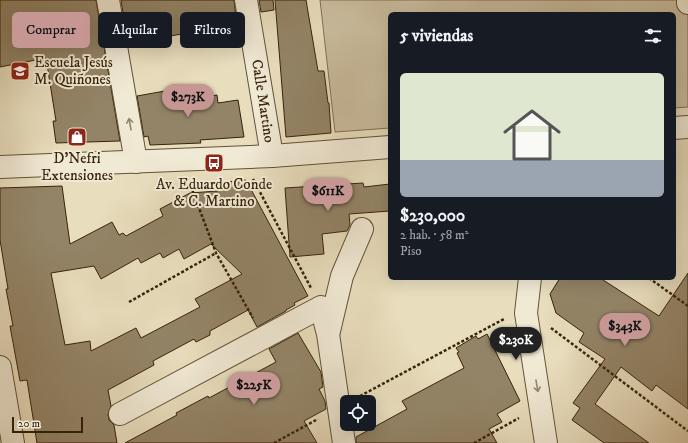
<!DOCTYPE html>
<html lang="es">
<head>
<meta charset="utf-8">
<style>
	body { margin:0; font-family:"IM FELL DW Pica",serif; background:#20242c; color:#f1f3f6; height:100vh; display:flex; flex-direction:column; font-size:15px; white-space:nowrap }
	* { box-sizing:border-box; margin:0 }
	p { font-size:13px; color:#9ea1a6 }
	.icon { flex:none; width:22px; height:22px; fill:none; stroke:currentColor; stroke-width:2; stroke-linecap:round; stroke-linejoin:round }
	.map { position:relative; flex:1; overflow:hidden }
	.side { position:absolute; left:388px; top:12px; width:288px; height:268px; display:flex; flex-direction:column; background:#171b24; border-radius:6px; box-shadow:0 4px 16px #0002 }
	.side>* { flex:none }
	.banner { position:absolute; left:12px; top:12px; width:316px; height:36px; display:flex; gap:8px }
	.controls { position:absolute; left:340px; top:395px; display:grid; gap:8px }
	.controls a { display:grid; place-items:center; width:36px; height:36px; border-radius:6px; background:#171b24; box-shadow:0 4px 16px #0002; font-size:20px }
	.scale { position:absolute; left:12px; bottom:10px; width:71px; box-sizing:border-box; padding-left:4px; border:2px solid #36230a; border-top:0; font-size:11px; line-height:14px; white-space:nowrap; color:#36230a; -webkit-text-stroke:3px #f0e9d4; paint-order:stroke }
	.price { position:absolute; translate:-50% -34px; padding:0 9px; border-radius:14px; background:#c59692; color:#111; font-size:13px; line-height:26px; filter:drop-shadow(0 1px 2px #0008) }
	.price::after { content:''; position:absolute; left:50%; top:24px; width:12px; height:9px; margin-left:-6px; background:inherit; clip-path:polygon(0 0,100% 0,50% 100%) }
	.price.active { background:#222; color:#fff }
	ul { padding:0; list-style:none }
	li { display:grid; align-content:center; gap:8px; height:212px; padding:0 12px }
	li span { display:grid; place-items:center; height:124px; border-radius:6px; color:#555 }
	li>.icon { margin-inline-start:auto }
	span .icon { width:72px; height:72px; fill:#fffc; stroke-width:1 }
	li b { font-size:17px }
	h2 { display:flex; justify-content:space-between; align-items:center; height:48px; padding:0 12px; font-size:17px }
	.pill { padding:0 14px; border-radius:6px; background:#171b24; box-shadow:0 4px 16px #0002; font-size:14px; line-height:36px }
	.pill.active { background:#c59692; color:#111 }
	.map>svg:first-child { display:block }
	.green { fill:#cabd9f; stroke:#807054 }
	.building { fill:#938467; stroke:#36230a; fill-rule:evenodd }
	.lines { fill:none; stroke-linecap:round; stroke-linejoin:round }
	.minor-casing { stroke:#625237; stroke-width:24 }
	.path { stroke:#36230a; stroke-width:2.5; stroke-dasharray:3 2; stroke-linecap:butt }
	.minor { stroke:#f0e9d4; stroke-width:22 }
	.oneway { stroke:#93866f }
	.labels { text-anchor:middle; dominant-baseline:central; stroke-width:4; stroke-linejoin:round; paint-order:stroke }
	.poi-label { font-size:15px; fill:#36230a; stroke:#f0e9d4 }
	.street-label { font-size:15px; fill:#36230a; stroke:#f0e9d4 }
</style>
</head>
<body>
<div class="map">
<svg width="688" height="443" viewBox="0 0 688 443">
	<rect width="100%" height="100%" fill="#e8ddbd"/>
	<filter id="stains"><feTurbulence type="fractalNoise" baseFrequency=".005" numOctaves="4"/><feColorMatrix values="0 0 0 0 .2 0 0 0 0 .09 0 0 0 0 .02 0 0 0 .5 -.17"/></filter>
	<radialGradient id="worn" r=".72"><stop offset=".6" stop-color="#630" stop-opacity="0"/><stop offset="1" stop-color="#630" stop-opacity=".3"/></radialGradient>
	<path class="green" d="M 320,0 L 688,0 L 688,107 L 674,108 L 674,14 L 390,14 L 390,128 L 335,132 Z"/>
	<g class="building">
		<path d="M 0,0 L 96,0 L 120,141 L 56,143 L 53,121 L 56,121 L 46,58 L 0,67 Z"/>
		<path d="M 121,0 L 234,0 L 236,17 L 186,24 L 188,33 L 128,43 Z"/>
		<path d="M 259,0 L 273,0 L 274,10 L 261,12 Z"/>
		<path d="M 275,0 L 306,0 L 318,71 L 324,71 L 328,103 L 329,103 L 331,133 L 286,137 Z"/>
		<path d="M 193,86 L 195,99 L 217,95 L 218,103 L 238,100 L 244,137 L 200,140 L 201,143 L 150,145 L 148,136 L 144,137 L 137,96 Z"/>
		<path d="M 246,180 L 308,296 L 294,303 L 295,305 L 286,310 L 286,311 L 257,327 L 248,310 L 210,331 L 210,335 L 196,342 L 194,339 L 153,361 L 154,365 L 108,390 L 111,406 L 108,414 L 109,420 L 114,425 L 117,443 L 37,443 L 27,380 L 20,381 L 10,326 L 13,326 L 6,289 L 8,289 L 0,240 L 0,188 L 62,186 L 70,244 L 112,222 L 119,235 L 123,233 L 126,236 L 163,216 L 160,209 L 190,193 L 218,191 L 215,183 ZM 211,244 L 242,274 L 195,299 L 200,307 L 141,338 L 136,328 L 91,351 L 90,341 L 65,345 L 51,273 L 94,266 L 101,279 L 138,258 L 141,263 L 160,253 L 163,258 L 179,249 L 184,259 Z"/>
		<path d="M 363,183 L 364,187 L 390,184 L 390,211 L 349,214 L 350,225 L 347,231 L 322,234 L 324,254 L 290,257 L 285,188 Z"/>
		<path d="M 688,273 L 688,409 L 656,385 L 652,391 L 621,367 L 595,404 L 649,443 L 604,443 L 572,420 L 580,408 L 573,403 L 605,359 L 579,342 L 584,333 L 556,313 L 550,294 L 560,278 L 600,278 L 659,316 Z"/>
		<path d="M 298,333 L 321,372 L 323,387 L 319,389 L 325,401 L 326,409 L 304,421 L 317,443 L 125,443 L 177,415 L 176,413 L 208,396 L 209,398 L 276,362 L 269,349 Z"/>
		<path d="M 487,334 L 520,401 L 497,414 L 502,422 L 489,429 L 497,443 L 356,443 L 356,437 L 407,409 L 402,401 L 464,368 L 457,353 L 459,352 L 456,348 L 476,336 L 478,339 Z"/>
	</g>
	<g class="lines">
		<g class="minor-casing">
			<g id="minor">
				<path d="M 108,0 L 136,162"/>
				<path d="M 246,0 L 272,156"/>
				<path d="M 688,0 L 688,3"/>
				<path d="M 674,128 L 688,127"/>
				<path d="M 0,167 L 272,156 L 390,147"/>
				<path d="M 530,278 L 526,313 L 546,443"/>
				<path d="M 329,331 L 342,276 L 362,229"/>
				<path d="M 0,367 L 13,443"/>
				<path d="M 120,414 L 321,307 L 328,334 L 344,443"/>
			</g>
		</g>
		<g class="path">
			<path d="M 253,179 L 311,288"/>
			<path d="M 190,181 L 193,192 L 216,253 L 253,318"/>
			<path d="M 649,278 L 688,306"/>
			<path d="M 129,302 L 216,253"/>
			<path d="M 551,328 L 688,431"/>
			<path d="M 360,396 L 504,319"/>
			<path d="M 274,443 L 318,419"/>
			<path d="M 474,443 L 519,418"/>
		</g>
		<use href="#minor" class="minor"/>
	</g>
	<defs><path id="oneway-shaft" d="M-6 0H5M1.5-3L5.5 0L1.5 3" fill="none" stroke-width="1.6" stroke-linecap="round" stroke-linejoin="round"/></defs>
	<g class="oneway">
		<use href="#oneway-shaft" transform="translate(130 124) rotate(-100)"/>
		<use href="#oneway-shaft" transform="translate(537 386) rotate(80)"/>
	</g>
	<defs>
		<g id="school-square" transform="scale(1)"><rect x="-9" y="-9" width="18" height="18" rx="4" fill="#8f2418" stroke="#f0e9d4"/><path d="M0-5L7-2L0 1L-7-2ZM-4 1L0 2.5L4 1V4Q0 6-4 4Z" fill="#fff"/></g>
		<g id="shop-square" transform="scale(1)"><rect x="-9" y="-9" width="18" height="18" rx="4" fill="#8f2418" stroke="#f0e9d4"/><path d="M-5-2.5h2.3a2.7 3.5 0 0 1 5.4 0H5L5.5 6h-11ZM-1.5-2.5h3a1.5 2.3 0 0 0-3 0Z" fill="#fff"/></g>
		<g id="bus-square" transform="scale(1)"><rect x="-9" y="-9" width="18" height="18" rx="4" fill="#8f2418" stroke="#f0e9d4"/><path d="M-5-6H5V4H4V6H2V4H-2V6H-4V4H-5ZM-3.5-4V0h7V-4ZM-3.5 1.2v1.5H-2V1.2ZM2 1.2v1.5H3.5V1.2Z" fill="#fff"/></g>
	</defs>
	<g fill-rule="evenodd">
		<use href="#school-square" x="20" y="71"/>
		<use href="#shop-square" x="77" y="137"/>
		<use href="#bus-square" x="214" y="163"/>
	</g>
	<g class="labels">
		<g class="poi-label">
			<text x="34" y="62" text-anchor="start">Escuela Jesús<tspan x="34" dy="17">M. Quiñones</tspan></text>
			<text x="77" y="158">D'Nefri<tspan x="77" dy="17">Extensiones</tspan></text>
			<text x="214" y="184">Av. Eduardo Conde<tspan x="214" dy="17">&amp; C. Martino</tspan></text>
		</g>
		<g class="street-label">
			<text transform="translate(263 101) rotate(81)">Calle Martino</text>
		</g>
	</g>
	<rect width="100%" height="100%" filter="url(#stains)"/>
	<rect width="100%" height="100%" fill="url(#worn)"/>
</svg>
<div class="controls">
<a><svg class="icon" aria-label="locate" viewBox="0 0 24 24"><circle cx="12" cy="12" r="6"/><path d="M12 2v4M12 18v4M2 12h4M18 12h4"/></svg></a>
</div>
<div class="scale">20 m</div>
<b class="price" style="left:188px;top:118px">$273K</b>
<b class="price" style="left:328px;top:212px">$611K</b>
<b class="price" style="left:625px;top:347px">$343K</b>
<b class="price active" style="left:516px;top:361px">$230K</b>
<b class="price" style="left:254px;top:406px">$225K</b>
<div class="banner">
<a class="pill active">Comprar</a>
<a class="pill">Alquilar</a>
<a class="pill">Filtros</a>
</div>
<section class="side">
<h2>5 viviendas<svg class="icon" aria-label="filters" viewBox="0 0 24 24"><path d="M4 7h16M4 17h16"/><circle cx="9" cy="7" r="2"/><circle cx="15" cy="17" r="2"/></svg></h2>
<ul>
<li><span style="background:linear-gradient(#dfe7d0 70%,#9aa5b1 0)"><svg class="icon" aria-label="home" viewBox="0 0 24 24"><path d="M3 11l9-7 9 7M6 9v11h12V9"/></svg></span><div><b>$230,000</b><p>2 hab. · 58 m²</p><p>Piso</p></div></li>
</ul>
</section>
</div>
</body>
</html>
